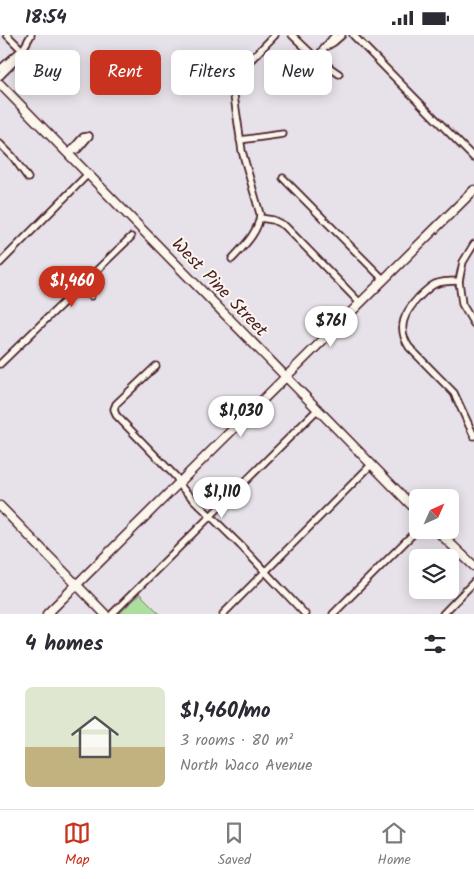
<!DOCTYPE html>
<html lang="en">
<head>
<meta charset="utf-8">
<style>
	body { margin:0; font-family:Kalam,sans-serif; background:#f2f2f3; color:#2b2b33; height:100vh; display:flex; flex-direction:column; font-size:19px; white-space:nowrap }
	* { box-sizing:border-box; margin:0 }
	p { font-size:16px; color:#7c7c81 }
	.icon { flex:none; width:28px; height:28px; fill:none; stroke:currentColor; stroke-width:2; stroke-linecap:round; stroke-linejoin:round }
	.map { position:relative; height:579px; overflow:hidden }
	.sheet { display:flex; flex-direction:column; background:#fff; flex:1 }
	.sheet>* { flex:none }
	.guide { position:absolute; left:15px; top:15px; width:445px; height:45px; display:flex; gap:10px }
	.needle { width:32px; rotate:45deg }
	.fabs { position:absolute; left:409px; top:454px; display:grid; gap:10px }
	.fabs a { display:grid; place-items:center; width:50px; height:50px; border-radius:8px; background:#fff; box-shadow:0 2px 12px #0003; font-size:25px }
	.price { position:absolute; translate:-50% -42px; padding:0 11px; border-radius:18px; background:#fff; color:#222; font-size:16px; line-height:32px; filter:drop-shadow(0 1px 2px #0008) }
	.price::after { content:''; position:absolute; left:50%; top:30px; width:15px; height:11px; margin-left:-8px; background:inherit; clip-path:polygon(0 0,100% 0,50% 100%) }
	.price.on { background:#c8321e; color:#fff }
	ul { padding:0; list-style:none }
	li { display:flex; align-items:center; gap:15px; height:125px; padding:0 25px }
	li+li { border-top:1px solid #e1e1e2 }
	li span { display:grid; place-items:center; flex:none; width:140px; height:100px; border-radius:8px; color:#555 }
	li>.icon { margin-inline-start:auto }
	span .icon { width:60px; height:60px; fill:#fffc; stroke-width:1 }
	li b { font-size:21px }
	h2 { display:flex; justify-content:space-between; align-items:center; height:60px; padding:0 25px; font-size:21px }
	.tag { padding:0 18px; border-radius:8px; background:#fff; box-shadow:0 2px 12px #0003; font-size:18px; line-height:45px }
	.tag.on { background:#c8321e; color:#fff }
	.status { display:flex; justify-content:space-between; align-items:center; height:35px; padding:0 25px; background:#fff; direction:ltr }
	.status svg { height:14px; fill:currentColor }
	.tab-bar { display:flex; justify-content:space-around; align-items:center; height:70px; border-top:1px solid #e1e1e2; background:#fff; font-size:14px; color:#7c7c81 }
	.tab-bar a { display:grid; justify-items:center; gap:2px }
	.tab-bar .on { color:#c8321e }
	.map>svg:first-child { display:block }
	.grass { fill:#abde9f; stroke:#7a7e65 }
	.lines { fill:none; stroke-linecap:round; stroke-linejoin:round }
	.street-casing { stroke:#4a1f2b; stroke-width:9 }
	.secondary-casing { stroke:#4a1f2b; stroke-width:11 }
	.street { stroke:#fbf7ec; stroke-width:5.5 }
	.secondary { stroke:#fbf7ec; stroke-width:8 }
	.labels { text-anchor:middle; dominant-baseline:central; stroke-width:4; stroke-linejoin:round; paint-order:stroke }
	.street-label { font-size:18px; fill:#4a1f2b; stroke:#fbf7ec }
</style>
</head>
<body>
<div class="status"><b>18:54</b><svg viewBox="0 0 49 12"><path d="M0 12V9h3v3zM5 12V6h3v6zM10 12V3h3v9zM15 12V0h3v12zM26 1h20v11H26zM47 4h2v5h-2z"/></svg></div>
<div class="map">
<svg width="474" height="579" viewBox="0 0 474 579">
	<rect width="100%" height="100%" fill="#e7e2e9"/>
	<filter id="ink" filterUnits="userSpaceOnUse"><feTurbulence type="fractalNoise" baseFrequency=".02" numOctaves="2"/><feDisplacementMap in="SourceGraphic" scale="10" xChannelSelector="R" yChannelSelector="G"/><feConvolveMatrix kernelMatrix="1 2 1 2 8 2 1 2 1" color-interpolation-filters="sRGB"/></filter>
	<g filter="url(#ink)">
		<path class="grass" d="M 140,559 L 160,579 L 119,579 Z"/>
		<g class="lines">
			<g class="street-casing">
				<g id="street">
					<path d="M 7,0 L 22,15"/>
					<path d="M 292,0 L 316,23 L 339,39"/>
					<path d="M 353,0 L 474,123"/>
					<path d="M 327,11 L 334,7 L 342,0"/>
					<path d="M 316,23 L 335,0"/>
					<path d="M 0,34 L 20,16"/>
					<path d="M 0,41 L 18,23 L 31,0"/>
					<path d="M 240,105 L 283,99"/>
					<path d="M 0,109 L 13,122 L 28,143"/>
					<path d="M 70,118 L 78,114 L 89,101"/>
					<path d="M 68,119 L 83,102 L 89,101"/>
					<path d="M 283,143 L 384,245"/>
					<path d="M 260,183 L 273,185 L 285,191 L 360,268"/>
					<path d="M 474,209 L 463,227 L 459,246 C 451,246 442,246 435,249 C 429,252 424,257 419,262 C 405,277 396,292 409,312 L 454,358 L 474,401"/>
					<path d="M 232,224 C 244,211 259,197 260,179 L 242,116 L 233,54 L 235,44 L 239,37 L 275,0"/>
					<path d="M 0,228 L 88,139"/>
					<path d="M 459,246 L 462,269 L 474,289"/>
					<path d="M 80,251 L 91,261"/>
					<path d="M 0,329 L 131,202"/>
					<path d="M 156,331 L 116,369 L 114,374 L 116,380 L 176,442 L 183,454 L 241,511 L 305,579"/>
					<path d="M 112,579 L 317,375"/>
					<path d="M 223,579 L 371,430"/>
					<path d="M 333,579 L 418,494"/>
					<path d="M 443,579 L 474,547"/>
				</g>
			</g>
			<g class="secondary-casing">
				<g id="secondary">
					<path d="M 0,49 L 418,477"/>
					<path d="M 0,471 L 105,579"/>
					<path d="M 436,495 L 474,531"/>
					<path d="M 47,579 L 474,155"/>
				</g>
			</g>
			<use href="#street" class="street"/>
			<use href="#secondary" class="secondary"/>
		</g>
	</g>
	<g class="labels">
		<g class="street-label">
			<text transform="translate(219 253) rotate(46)">West Pine Street</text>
		</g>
	</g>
</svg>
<div class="fabs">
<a><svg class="needle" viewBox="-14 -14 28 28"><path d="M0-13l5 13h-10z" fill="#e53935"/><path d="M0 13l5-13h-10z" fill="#7c7c81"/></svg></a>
<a><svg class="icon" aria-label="layers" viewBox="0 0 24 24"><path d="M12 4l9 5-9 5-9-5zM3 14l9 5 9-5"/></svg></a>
</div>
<b class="price on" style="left:72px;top:273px">$1,460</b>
<b class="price" style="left:331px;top:313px">$761</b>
<b class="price" style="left:241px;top:403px">$1,030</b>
<b class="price" style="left:222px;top:484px">$1,110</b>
<div class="guide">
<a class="tag">Buy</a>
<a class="tag on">Rent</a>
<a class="tag">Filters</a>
<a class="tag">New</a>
</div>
</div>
<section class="sheet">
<h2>4 homes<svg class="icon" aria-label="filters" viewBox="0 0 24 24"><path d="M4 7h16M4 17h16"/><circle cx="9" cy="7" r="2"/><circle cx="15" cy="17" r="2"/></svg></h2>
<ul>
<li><span style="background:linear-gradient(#dfe7d0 60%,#c2b280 0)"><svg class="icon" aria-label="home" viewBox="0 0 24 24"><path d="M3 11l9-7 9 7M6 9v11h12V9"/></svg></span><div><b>$1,460/mo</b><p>3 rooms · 80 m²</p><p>North Waco Avenue</p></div></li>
</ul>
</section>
<nav class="tab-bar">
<a class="on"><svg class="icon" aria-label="map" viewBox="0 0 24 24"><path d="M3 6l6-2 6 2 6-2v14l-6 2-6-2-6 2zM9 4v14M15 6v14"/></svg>Map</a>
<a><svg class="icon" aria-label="saved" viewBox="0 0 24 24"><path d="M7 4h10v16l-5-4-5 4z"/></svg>Saved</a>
<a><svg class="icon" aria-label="home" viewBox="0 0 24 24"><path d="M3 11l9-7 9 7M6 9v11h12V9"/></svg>Home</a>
</nav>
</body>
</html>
